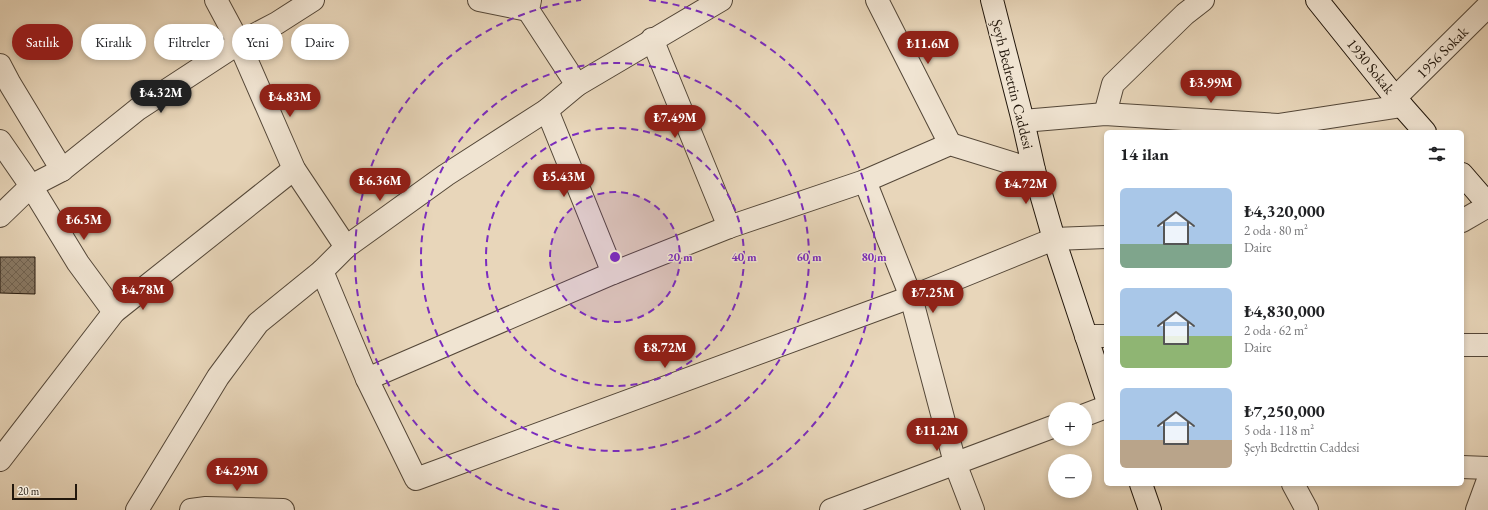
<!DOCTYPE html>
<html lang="tr">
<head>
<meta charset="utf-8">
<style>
	body { margin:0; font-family:"EB Garamond",serif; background:#f2f2f2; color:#202124; height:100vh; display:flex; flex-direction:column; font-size:15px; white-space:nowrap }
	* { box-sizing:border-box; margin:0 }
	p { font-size:13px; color:#757577 }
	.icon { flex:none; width:22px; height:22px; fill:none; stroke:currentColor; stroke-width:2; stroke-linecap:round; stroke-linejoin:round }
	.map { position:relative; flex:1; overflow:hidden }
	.sheet { position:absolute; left:1104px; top:130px; width:360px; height:356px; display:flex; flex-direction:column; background:#fff; border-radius:6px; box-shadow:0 2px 6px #0003 }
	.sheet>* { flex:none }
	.hud { position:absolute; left:12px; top:24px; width:380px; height:36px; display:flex; gap:8px }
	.fabs { position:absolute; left:1048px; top:402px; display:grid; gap:8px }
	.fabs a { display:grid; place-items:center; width:44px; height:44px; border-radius:50%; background:#fff; box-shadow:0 2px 6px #0003; font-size:20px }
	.scale { position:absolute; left:12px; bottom:10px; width:65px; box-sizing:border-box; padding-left:4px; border:2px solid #22170c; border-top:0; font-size:11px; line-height:14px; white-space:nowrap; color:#22170c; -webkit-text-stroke:3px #f0e4d2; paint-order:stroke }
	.price { position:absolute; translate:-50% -34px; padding:0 9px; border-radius:14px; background:#8f2418; color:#fff; font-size:13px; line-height:26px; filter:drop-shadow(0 1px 2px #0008) }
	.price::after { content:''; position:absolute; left:50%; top:24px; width:12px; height:9px; margin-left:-6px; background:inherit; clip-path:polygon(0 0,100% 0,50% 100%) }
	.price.on { background:#222; color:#fff }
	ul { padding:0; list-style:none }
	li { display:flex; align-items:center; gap:12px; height:100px; padding:0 16px }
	li span { display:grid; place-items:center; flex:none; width:112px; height:80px; border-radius:6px; color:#555 }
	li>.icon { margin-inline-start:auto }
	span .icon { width:48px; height:48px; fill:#fffc; stroke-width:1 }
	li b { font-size:17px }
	h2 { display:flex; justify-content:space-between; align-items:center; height:48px; padding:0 16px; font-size:17px }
	.pill { padding:0 14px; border-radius:18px; background:#fff; box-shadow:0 2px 6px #0003; font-size:14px; line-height:36px }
	.pill.on { background:#8f2418; color:#fff }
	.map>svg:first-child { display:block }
	.building { fill:url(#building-cross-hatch); stroke:#22170c }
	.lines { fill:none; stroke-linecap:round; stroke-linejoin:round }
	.street-casing { stroke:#544738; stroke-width:24 }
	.secondary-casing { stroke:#22170c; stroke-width:24 }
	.street { stroke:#f0e4d2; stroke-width:22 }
	.secondary { stroke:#f0e4d2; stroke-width:22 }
	.ring { fill:none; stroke:#7b2cbf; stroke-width:2; stroke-dasharray:7 5 }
	.labels { text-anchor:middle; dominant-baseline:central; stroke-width:3; stroke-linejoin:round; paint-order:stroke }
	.street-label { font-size:15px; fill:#22170c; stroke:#f0e4d2 }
	.centre { fill:#7b2cbf; stroke:#f0e4d2; stroke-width:2 }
	.ring-label { font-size:12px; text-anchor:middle; font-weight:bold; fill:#7b2cbf; stroke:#f0e4d2; stroke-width:3; stroke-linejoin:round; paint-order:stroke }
</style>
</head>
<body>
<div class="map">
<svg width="1488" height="510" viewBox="0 0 1488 510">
	<defs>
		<pattern id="building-cross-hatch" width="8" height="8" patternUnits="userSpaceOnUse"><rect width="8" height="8" fill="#897a66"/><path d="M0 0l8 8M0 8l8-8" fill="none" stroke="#706352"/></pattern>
	</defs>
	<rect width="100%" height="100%" fill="#e8d6ba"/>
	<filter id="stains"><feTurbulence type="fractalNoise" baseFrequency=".005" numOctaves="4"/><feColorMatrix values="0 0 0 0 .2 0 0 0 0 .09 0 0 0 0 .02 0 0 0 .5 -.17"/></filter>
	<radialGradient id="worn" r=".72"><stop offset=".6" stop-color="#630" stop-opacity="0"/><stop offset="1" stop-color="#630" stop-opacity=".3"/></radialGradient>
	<path class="building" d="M 0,257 L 35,257 L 35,294 L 0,293 Z"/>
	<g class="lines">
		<g class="street-casing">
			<g id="street">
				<path d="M 216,0 L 239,43 L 294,169 L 346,247"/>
				<path d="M 479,0 L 528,10"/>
				<path d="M 530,0 L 528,10 L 577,85"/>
				<path d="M 877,0 L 950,144"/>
				<path d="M 652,39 L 729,227"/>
				<path d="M 0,65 L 10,84 L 62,170"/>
				<path d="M 1396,97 L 1488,6"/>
				<path d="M 547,110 L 613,273"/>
				<path d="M 1105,114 L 1113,84 L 1185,14 L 1203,0"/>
				<path d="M 1023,121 L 1105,114 L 1278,125 L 1402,106"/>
				<path d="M 0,141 L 31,186 L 78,263 L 114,312"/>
				<path d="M 865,181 L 911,297 L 955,463 L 973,510"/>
				<path d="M 0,216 L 31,186 L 62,170 L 138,109 L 239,43 L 277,23 L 313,0"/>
				<path d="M 1462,221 L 1488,206"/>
				<path d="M 322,271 L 367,379 L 416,479 L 911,297 L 1054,239 L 1106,237"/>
				<path d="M 1086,336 L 1106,336"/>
				<path d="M 1462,345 L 1488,345"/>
				<path d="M 367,379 L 613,273 L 729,227 L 865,181 L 950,144 L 1034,170"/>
				<path d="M 1085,415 L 1106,407"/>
				<path d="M 0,460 L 114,312 L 294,169"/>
				<path d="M 1462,467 L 1488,468"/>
				<path d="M 1293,484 L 1307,510"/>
				<path d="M 137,510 L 218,377 L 258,323 L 322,271 L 346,247 L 446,175 L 547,110 L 577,85 L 721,0"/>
				<path d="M 191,510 L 206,508 L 283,510"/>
				<path d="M 831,510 L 1055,426"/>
				<path d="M 1477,510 L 1488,480"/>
			</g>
		</g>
		<g class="secondary-casing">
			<g id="secondary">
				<path d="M 992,0 L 1023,121 L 1034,170 L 1054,239 L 1106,396"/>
				<path d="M 1317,0 L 1402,106 L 1425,132"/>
				<path d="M 1462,174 L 1488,204"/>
				<path d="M 1141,484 L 1150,510"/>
			</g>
		</g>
		<use href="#street" class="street"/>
		<use href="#secondary" class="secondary"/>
	</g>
	<circle cx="615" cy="257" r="65" fill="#7b2cbf" fill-opacity=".12"/>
	<g class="ring">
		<circle cx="615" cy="257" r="65"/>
		<circle cx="615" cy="257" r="129"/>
		<circle cx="615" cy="257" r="194"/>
		<path d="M559 510A259 259 0 0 1 581 0M649 0A259 259 0 0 1 671 510"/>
	</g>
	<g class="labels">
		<g class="street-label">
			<text transform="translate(1442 52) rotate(-45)">1956 Sokak</text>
			<text transform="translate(1371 66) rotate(51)">1930 Sokak</text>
			<text transform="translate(1013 84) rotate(76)">Şeyh Bedrettin Caddesi</text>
		</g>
	</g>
	<circle cx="615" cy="257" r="6" class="centre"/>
	<g class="ring-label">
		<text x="680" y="261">20 m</text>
		<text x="744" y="261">40 m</text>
		<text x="809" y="261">60 m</text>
		<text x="874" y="261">80 m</text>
	</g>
	<rect width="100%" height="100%" filter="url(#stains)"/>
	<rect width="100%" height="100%" fill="url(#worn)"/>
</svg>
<div class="fabs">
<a>+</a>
<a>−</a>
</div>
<div class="scale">20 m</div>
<b class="price" style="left:928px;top:65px">₺11.6M</b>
<b class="price" style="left:1211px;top:104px">₺3.99M</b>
<b class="price on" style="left:161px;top:114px">₺4.32M</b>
<b class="price" style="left:290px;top:118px">₺4.83M</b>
<b class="price" style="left:675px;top:139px">₺7.49M</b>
<b class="price" style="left:564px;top:198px">₺5.43M</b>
<b class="price" style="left:380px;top:202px">₺6.36M</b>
<b class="price" style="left:1026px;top:205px">₺4.72M</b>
<b class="price" style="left:84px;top:241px">₺6.5M</b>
<b class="price" style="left:143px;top:311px">₺4.78M</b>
<b class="price" style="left:933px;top:314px">₺7.25M</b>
<b class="price" style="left:665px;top:369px">₺8.72M</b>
<b class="price" style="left:937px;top:452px">₺11.2M</b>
<b class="price" style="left:237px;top:492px">₺4.29M</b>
<div class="hud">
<a class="pill on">Satılık</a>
<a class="pill">Kiralık</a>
<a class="pill">Filtreler</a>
<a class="pill">Yeni</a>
<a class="pill">Daire</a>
</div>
<section class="sheet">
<h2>14 ilan<svg class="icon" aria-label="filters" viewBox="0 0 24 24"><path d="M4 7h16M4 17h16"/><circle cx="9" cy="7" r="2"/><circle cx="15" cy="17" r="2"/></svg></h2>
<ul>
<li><span style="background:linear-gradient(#a9c7e8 70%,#7fa58c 0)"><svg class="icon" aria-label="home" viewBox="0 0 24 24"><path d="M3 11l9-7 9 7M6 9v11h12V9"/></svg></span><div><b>₺4,320,000</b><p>2 oda · 80 m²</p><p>Daire</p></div></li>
<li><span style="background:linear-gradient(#a9c7e8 60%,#8fb573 0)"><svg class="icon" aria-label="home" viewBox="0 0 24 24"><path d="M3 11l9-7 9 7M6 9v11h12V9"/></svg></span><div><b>₺4,830,000</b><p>2 oda · 62 m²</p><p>Daire</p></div></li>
<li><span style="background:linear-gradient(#a9c7e8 65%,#b9a48a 0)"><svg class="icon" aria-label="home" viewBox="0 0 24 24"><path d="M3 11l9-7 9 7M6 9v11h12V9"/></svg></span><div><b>₺7,250,000</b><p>5 oda · 118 m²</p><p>Şeyh Bedrettin Caddesi</p></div></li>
</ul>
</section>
</div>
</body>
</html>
